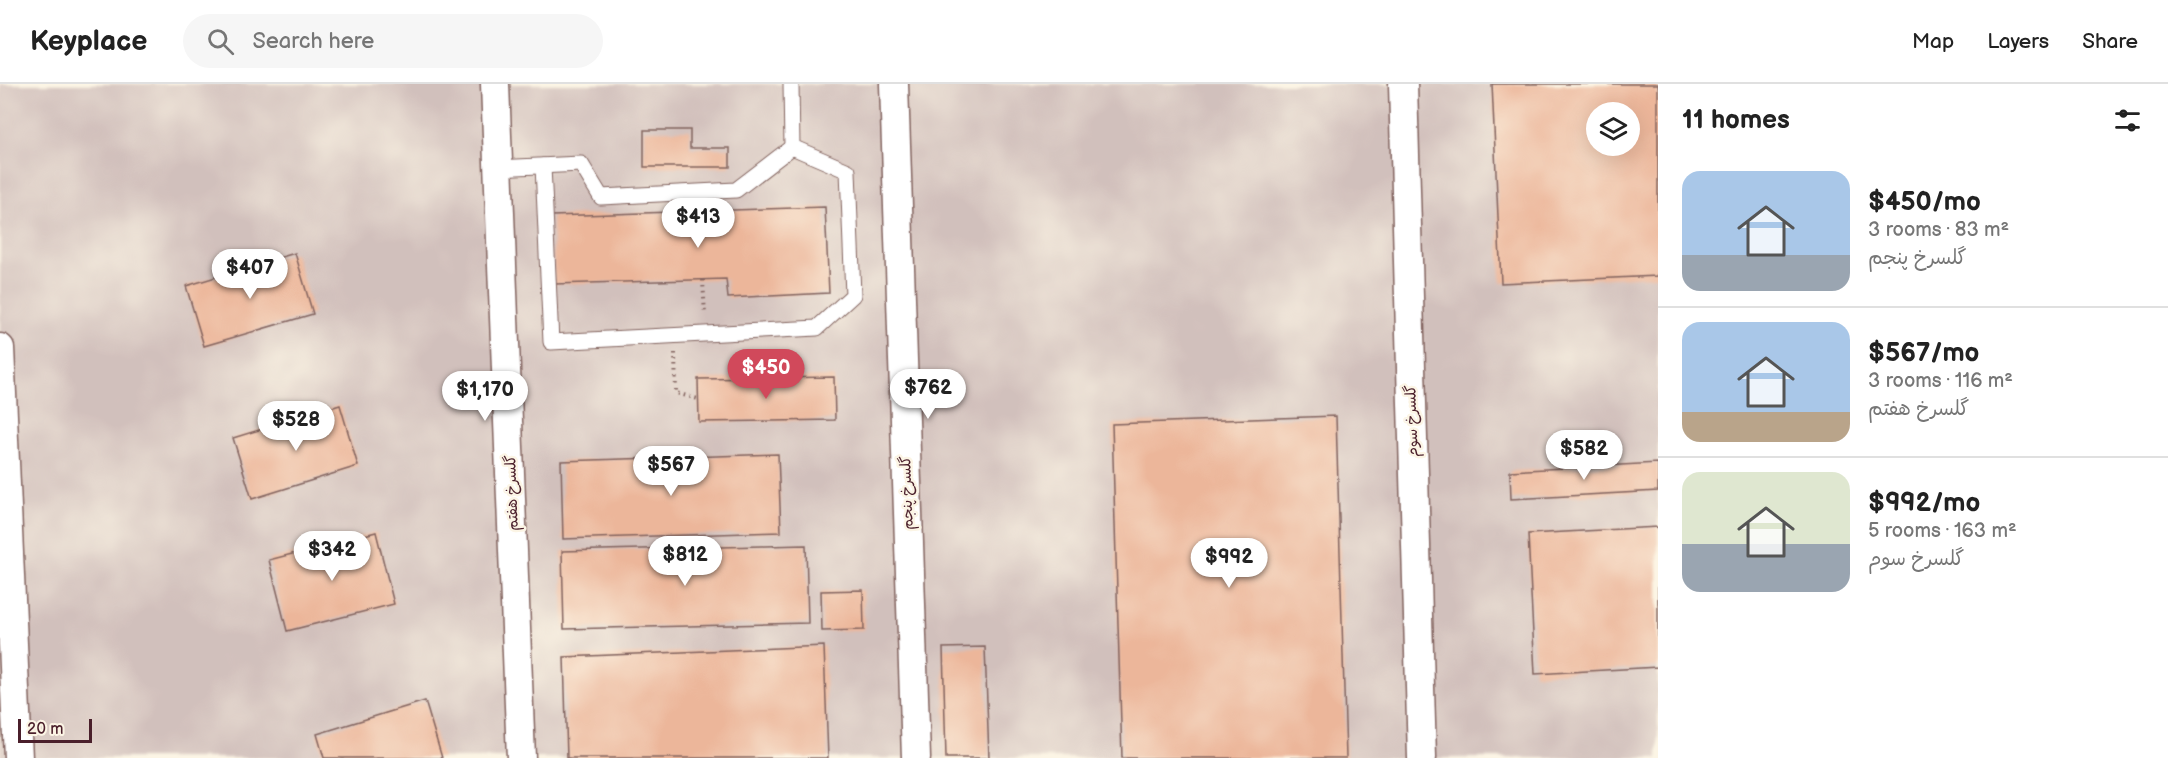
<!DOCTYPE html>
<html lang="en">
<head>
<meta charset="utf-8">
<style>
	body { margin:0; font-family:"Balsamiq Sans","Playpen Sans Arabic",sans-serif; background:#f6f6f6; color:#222; height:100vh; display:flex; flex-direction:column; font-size:22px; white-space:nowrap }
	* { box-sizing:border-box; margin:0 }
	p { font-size:20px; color:#767676 }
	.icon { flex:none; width:33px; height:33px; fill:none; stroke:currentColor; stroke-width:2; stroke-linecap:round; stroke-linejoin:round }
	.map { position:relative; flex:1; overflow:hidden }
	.side { display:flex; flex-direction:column; background:#fff; width:510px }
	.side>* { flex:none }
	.buttons { position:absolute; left:1586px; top:18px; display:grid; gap:12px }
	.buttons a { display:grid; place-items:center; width:54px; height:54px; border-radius:50%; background:#fff; box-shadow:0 6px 24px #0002; font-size:30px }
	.scale { position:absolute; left:18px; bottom:15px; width:74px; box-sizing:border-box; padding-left:6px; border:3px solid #4a1f2b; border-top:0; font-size:16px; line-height:21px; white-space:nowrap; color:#4a1f2b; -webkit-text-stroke:4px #fcf5e5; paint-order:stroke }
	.price { position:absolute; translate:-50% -51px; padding:0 14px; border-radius:21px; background:#fff; color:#222; font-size:20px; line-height:39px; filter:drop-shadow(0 2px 3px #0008) }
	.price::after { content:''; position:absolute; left:50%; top:36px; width:18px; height:14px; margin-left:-9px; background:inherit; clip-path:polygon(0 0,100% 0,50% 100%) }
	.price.on { background:#d1495b; color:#fff }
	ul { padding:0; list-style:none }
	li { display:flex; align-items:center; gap:18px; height:150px; padding:0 24px }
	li+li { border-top:2px solid #e0e0e0 }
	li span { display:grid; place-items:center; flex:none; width:168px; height:120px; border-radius:18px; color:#555 }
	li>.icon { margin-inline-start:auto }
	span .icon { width:72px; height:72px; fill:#fffc; stroke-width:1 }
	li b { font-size:26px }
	h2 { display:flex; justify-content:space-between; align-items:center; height:72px; padding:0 24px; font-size:26px }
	header { display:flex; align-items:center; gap:36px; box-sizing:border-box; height:84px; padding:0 30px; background:#fff; border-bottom:2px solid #e0e0e0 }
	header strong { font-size:28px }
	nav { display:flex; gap:33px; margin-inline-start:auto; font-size:21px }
	.search { width:420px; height:54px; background:#f6f6f6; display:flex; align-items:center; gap:15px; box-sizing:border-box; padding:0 21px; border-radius:33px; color:#767676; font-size:22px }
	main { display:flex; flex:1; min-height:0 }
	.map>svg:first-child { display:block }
	.industrial { fill:#d1c0bc; fill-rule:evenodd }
	.building { fill:#ecb69a; fill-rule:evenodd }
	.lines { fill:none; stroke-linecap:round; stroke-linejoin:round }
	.lane-casing { stroke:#82635e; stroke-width:17 }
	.street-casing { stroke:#82635e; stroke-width:31 }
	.path { stroke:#82635e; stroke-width:4; stroke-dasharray:1.5 4.5; stroke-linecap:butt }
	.lane { stroke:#fff; stroke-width:15 }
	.street { stroke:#fff; stroke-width:28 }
	.labels { text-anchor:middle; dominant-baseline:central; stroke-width:5; stroke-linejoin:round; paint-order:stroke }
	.street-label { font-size:15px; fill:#4a1f2b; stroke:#fcf5e5 }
</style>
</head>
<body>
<header>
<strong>Keyplace</strong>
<div class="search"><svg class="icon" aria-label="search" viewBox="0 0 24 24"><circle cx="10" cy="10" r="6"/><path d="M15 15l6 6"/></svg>Search here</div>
<nav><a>Map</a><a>Layers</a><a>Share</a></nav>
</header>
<main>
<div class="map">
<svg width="1658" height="674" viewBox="0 0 1658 674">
	<rect width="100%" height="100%" fill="#fcf5e5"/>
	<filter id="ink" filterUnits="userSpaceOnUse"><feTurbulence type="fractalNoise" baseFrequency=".0167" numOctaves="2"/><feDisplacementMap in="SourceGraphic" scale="12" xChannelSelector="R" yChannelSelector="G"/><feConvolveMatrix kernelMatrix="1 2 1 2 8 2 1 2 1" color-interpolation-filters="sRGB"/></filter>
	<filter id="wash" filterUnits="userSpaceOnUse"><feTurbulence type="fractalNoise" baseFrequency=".008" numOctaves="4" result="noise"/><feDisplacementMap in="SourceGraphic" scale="24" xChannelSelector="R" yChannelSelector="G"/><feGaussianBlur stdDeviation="1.35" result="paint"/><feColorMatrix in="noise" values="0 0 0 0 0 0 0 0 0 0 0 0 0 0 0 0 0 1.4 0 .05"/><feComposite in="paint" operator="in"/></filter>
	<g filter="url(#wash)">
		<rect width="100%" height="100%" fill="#e9e1bd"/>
		<path class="industrial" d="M 0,0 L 1658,0 L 1658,674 L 0,674 ZM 1596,28 L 1629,28 L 1629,62 L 1596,62 Z"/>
		<g id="blocks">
			<g class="building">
				<path d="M 1492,0 L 1658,0 L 1658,192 L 1501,199 ZM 1596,28 L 1629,28 L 1629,62 L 1596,62 Z"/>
				<path d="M 644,46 L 690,46 L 690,64 L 730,64 L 730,83 L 644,83 Z"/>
				<path d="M 825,123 L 829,209 L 728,214 L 726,195 L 554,200 L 552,132 Z"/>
				<path d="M 295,169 L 313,230 L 204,262 L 186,202 Z"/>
				<path d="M 834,293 L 835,336 L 699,338 L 698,295 Z"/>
				<path d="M 340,321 L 358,382 L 252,415 L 233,354 Z"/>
				<path d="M 1336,332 L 1346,674 L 1122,674 L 1112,340 Z"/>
				<path d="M 778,370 L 781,448 L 563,455 L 561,377 Z"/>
				<path d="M 1658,379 L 1658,407 L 1511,415 L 1510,387 Z"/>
				<path d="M 1658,443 L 1658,583 L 1535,590 L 1528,450 Z"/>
				<path d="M 376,448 L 394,520 L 287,547 L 269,476 Z"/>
				<path d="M 806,461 L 808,539 L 564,545 L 562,467 Z"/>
				<path d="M 863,506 L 864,546 L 822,547 L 821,507 Z"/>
				<path d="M 824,562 L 828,674 L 567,674 L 564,573 Z"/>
				<path d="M 985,563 L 989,674 L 946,674 L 943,564 Z"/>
				<path d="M 425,617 L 442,674 L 324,674 L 317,650 Z"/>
			</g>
		</g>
	</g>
	<g filter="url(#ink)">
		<use href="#blocks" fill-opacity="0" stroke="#82635e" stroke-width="1.5"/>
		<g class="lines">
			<g class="lane-casing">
				<g id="lane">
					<path d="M 543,82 L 551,258 L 817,244 L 853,211 L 848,87 L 792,63 L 791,0"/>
					<path d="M 498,84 L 581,80 L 601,113 L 736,106 L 792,63"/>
				</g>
			</g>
			<g class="street-casing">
				<g id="street">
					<path d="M 495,0 L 521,674"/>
					<path d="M 894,0 L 916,674"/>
					<path d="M 1403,0 L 1422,674"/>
					<path d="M 0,264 L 18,674"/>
				</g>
			</g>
			<g class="path">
				<path d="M 703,196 L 705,231"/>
				<path d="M 739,265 L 741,295"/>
				<path d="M 675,269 L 676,309 L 698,315"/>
			</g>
			<use href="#lane" class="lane"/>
			<use href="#street" class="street"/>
		</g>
	</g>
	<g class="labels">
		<g class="street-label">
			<text transform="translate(1412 337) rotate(-92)">گلسرخ سوم</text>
			<text transform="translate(512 409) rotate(-92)">گلسرخ هفتم</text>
			<text transform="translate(907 409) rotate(-92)">گلسرخ پنجم</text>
		</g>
	</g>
</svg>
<div class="buttons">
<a><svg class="icon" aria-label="layers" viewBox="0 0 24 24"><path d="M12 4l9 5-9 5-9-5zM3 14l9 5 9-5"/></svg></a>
</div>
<div class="scale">20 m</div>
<b class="price" style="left:698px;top:165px">$413</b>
<b class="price" style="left:250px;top:216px">$407</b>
<b class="price on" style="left:766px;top:316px">$450</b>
<b class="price" style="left:928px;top:336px">$762</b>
<b class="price" style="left:485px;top:338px">$1,170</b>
<b class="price" style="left:296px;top:368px">$528</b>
<b class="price" style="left:1584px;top:397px">$582</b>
<b class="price" style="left:671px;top:413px">$567</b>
<b class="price" style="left:332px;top:498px">$342</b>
<b class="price" style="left:685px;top:503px">$812</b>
<b class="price" style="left:1229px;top:505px">$992</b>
</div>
<section class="side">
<h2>11 homes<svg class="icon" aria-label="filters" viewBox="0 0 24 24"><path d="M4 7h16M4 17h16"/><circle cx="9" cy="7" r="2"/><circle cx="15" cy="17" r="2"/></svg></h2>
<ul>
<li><span style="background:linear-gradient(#a9c7e8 70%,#9aa5b1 0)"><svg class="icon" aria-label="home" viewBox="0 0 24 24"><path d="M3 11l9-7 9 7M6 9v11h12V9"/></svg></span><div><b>$450/mo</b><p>3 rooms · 83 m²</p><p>گلسرخ پنجم</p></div></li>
<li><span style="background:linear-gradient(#a9c7e8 75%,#b9a48a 0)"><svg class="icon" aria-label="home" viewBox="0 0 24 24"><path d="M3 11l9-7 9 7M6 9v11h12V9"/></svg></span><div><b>$567/mo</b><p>3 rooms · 116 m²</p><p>گلسرخ هفتم</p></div></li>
<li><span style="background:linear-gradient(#dfe7d0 60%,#9aa5b1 0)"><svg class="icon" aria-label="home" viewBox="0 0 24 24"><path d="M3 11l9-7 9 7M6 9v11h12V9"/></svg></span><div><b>$992/mo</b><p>5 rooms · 163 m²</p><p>گلسرخ سوم</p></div></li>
</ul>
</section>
</main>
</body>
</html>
